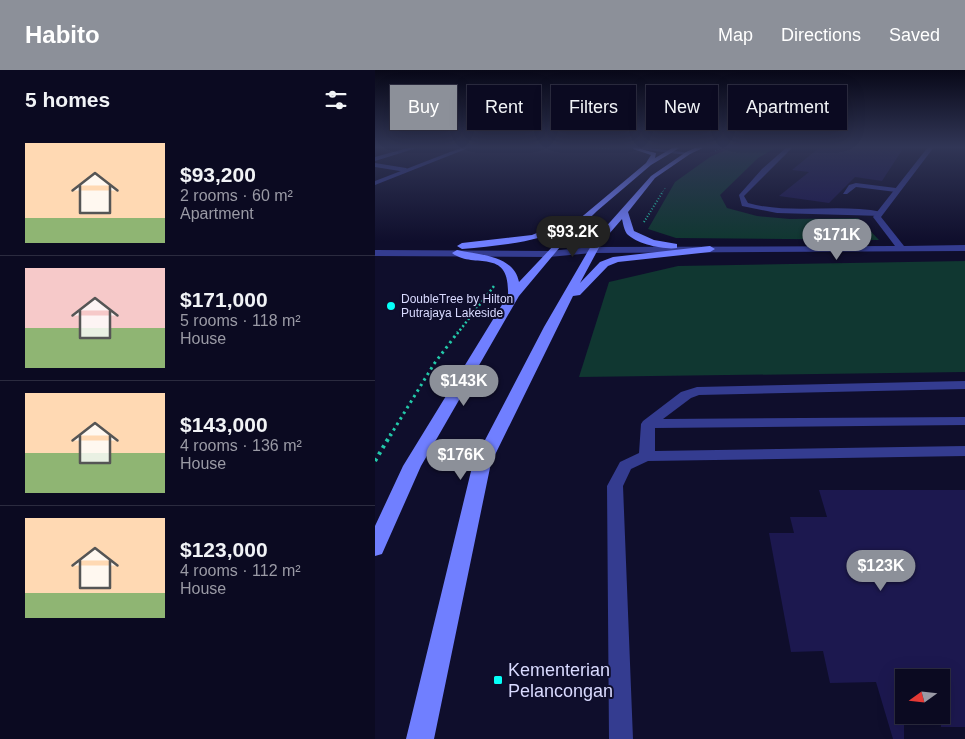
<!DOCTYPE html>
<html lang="en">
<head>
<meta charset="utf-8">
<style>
	body { margin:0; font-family:Helvetica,sans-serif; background:#14132a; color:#f1f3f6; height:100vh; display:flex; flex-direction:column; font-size:19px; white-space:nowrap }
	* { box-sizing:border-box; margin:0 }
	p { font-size:16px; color:#9a9aa5 }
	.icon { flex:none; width:28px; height:28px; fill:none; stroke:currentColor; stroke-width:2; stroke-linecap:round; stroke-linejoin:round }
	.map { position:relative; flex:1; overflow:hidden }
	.side { display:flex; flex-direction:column; background:#0b0a21; width:375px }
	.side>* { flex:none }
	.top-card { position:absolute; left:15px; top:15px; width:475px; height:45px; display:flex; gap:10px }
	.needle { width:32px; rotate:255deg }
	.buttons { position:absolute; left:520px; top:599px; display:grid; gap:10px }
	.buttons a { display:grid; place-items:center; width:55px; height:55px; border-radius:0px; background:#0b0a21; box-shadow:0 5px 20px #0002,0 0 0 1px #2b2b3f; font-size:25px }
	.price { position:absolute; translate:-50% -42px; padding:0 11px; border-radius:18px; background:#8c9099; color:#fff; font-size:16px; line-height:32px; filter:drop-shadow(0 1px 2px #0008) }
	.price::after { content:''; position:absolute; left:50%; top:30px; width:15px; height:11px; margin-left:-8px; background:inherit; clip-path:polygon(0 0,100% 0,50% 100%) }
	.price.selected { background:#222; color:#fff }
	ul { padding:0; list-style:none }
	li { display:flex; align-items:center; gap:15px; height:125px; padding:0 25px }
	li+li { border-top:1px solid #2b2b3f }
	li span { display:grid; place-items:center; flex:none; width:140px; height:100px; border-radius:0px; color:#555 }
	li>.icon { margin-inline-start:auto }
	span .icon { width:60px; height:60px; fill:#fffc; stroke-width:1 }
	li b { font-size:21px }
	h2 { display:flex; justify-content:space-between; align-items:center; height:60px; padding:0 25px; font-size:21px }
	.pill { padding:0 18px; border-radius:0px; background:#0b0a21; box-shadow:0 5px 20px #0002,0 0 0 1px #2b2b3f; font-size:18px; line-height:45px }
	.pill.selected { background:#8c9099; color:#fff }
	header { display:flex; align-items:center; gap:30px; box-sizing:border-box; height:70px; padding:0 25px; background:#8c9099; color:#fff }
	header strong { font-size:24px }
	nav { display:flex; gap:28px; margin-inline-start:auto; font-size:18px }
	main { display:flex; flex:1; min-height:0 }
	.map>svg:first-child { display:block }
	.green { fill:#103731 }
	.building { fill:#1c184f }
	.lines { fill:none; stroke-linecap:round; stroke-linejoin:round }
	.path-far4 { stroke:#23c9aa; stroke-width:1; stroke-dasharray:1 2; stroke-linecap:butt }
	.path-far3 { stroke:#23c9aa; stroke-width:2; stroke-dasharray:1 2; stroke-linecap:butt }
	.path-far2 { stroke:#23c9aa; stroke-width:2.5; stroke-dasharray:2 2.5; stroke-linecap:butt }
	.path-far1 { stroke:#23c9aa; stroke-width:3; stroke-dasharray:2.5 4; stroke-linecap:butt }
	.path { stroke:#23c9aa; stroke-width:4; stroke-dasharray:3 4.5; stroke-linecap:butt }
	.lane { fill:#343c90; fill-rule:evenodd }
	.street { fill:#343c90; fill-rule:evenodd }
	.secondary { fill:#707fff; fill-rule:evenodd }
	.poi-dot { fill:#05fff8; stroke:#0f0e2c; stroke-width:2 }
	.labels { text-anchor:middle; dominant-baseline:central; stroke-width:4; stroke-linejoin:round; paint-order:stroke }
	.far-poi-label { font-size:12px; fill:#d9daff; stroke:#0f0e2c; text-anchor:start }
	.near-poi-label { font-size:18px; fill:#d9daff; stroke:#0f0e2c; text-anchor:start }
</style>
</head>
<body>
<header>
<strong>Habito</strong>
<nav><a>Map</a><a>Directions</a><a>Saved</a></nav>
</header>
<main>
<section class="side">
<h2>5 homes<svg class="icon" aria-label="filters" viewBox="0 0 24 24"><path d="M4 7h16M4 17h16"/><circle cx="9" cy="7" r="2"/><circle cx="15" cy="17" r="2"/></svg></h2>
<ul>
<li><span style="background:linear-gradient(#ffd9b3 75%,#8fb573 0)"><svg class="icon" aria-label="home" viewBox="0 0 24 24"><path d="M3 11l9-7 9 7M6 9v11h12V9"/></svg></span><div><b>$93,200</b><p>2 rooms · 60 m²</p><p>Apartment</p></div></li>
<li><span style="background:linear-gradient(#f6c9c9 60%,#8fb573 0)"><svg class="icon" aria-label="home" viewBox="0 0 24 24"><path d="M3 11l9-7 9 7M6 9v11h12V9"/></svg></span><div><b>$171,000</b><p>5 rooms · 118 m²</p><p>House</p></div></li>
<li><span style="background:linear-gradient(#ffd9b3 60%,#8fb573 0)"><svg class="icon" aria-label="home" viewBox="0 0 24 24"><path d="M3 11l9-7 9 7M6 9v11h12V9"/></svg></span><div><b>$143,000</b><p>4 rooms · 136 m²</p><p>House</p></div></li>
<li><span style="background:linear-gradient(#ffd9b3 75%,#8fb573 0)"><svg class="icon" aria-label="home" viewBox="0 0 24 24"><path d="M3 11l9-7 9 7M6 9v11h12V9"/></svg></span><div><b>$123,000</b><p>4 rooms · 112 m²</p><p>House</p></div></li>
</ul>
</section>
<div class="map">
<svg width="590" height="669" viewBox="0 0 590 669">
	<rect width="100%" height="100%" fill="#0f0e2c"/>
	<g class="green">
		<path d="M 357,77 L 402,77 L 383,88 L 345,125 L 352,138 L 382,146 L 415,149 L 483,148 L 504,170 L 301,168 L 273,159 L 300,112 L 335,87 Z"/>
		<path d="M 590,191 L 590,302 L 204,307 L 234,212 L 303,196 Z"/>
	</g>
	<g class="building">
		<path d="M 445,77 L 529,77 L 507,111 L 480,107 L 454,133 L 404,126 L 434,102 L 417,100 Z"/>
		<path d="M 444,420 L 590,420 L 590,657 L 566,657 L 566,608 L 529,608 L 529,669 L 518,669 L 501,612 L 455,613 L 448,581 L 416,582 L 394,463 L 419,463 L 415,447 L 452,447 Z"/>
	</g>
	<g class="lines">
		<g class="path-far4">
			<path d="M 212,77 L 236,79"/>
			<path d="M 340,81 L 348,77"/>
			<path d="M 286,124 L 291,117"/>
		</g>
		<path class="path-far3" d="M 269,152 L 287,123"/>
		<path class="path-far2" d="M 82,264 L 119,216"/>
		<path class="path-far1" d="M 15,366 L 59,294 L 83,262"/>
		<path class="path" d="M 0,391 L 16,364"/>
		<g class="lane">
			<path d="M 36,77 L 45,77 L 0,91 L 0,87 Z"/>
			<path d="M 412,77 L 418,77 L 369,126 L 373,133 C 417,145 462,133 507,142 L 507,146 L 402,143 L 367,136 L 364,125 L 387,99 Z"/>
			<path d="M 0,93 L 31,98 L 34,100 L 31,102 L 0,97 Z"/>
			<path d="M 481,113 L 521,118 L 524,120 L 521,122 L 481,117 L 472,124 L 468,124 L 474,115 Z"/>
			<path d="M 590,311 L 590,319 L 324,325 L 316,328 L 288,349 L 590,347 L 590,355 L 280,358 L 280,381 L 590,376 L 590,386 L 273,391 L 256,399 L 248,416 L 258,669 L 234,669 L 232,416 L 245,392 L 264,383 L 266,354 L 268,351 L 306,322 L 322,317 Z"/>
		</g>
		<g class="street">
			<path d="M 88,77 L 96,77 L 0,115 L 0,111 Z"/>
			<path d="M 247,77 L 267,77 L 316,83 L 313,85 Z"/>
			<path d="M 553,77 L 559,77 L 506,147 L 529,176 L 590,175 L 590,181 L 217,183 L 174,187 L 0,186 L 0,180 L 174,181 L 217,177 L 520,176 L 498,147 Z"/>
		</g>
		<g class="secondary">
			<path d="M 258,77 L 281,83 L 280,88 L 299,77 L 306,77 L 276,95 L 222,141 L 185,177 L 144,226 L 46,396 L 7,484 L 0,486 L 0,456 L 28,396 L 133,225 C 135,176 99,200 77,183 L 82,180 C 104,185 139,185 144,212 L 198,155 C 163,173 125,175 87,179 L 82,176 L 87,173 L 157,165 L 196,149 L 203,150 L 271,93 L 276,85 L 258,79 Z"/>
			<path d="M 322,77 L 330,77 L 315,84 L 280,108 L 253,142 L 259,161 L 279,170 L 302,174 L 302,178 C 289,180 262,174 252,164 C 249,160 248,153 247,149 L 227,172 L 205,213 L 225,192 L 238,187 L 335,176 L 340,179 L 335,182 L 243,192 L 233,196 L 205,225 L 198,226 L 116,393 L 59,669 L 31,669 L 98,393 L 169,257 L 220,169 L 276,106 L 311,82 Z"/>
		</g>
	</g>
	<linearGradient id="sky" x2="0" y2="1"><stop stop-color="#080818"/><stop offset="0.45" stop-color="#313656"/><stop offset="1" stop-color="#313656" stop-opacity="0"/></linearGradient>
	<rect width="590" height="171" fill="url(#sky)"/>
	<g class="poi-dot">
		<circle cx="16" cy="236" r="5"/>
		<rect x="118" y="605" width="10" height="10" rx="2.5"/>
	</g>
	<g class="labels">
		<g class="far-poi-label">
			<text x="26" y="229">DoubleTree by Hilton<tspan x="26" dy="14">Putrajaya Lakeside</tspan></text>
		</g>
		<g class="near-poi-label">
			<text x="133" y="600">Kementerian<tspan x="133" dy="21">Pelancongan</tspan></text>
		</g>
	</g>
</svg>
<div class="buttons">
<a><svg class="needle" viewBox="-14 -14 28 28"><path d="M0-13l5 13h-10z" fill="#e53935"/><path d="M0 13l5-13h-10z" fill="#9a9aa5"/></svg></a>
</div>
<b class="price selected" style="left:198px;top:188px">$93.2K</b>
<b class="price" style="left:462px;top:191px">$171K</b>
<b class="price" style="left:89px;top:337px">$143K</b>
<b class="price" style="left:86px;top:411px">$176K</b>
<b class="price" style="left:506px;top:522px">$123K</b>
<div class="top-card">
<a class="pill selected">Buy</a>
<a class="pill">Rent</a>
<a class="pill">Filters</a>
<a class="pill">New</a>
<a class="pill">Apartment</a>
</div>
</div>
</main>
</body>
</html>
